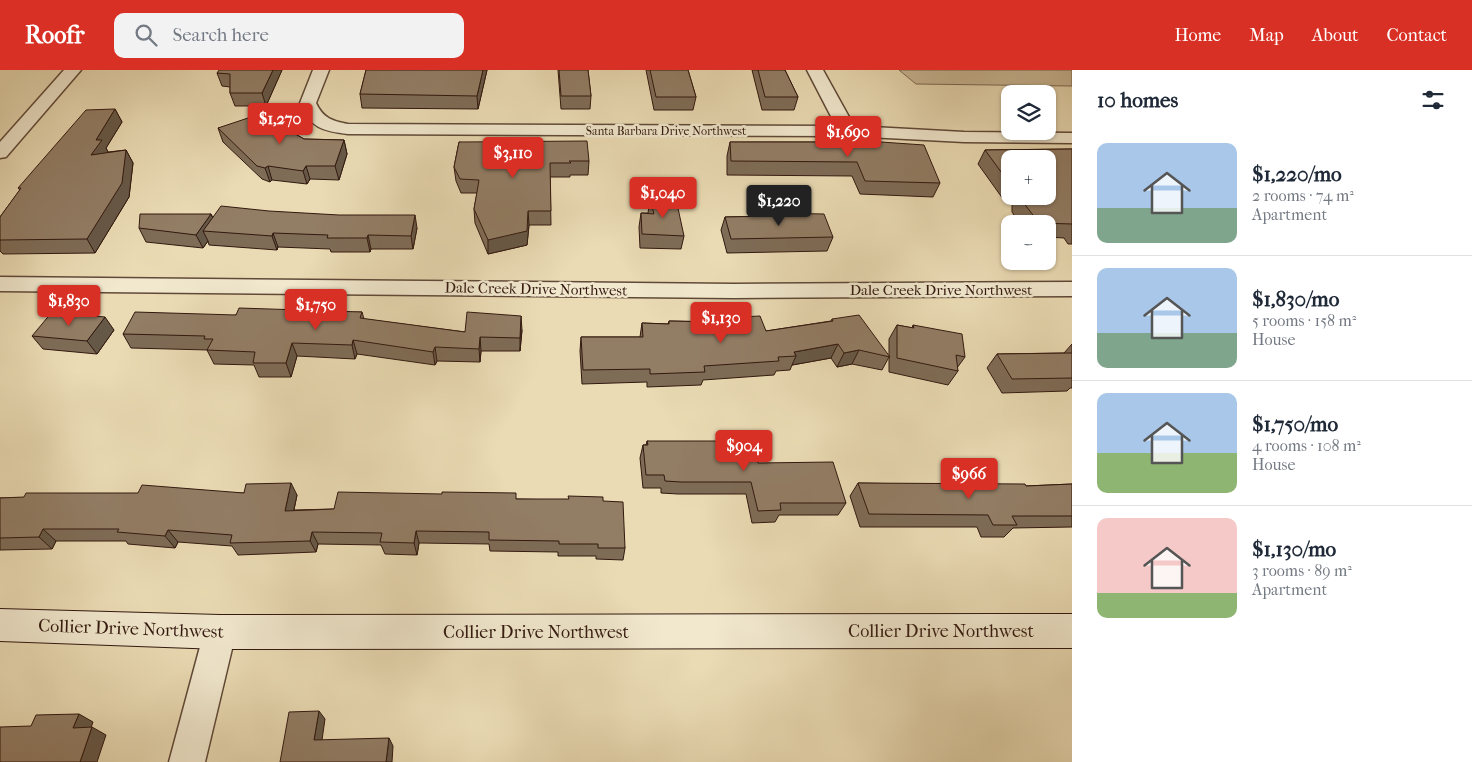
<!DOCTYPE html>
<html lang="en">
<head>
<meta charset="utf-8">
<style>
	body { margin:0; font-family:"IM FELL French Canon",serif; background:#f2f2f3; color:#1f2937; height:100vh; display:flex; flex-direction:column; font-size:19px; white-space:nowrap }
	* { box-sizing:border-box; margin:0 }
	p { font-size:16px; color:#747a83 }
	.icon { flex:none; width:28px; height:28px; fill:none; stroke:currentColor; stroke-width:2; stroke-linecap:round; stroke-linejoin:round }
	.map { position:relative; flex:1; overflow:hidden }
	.side { display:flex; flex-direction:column; background:#fff; width:400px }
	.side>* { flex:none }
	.fabs { position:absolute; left:1001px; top:15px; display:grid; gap:10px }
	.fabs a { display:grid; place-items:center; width:55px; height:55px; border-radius:10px; background:#fff; box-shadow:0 1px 4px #0004; font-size:25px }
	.price { position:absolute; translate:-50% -42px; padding:0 11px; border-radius:5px; background:#d93025; color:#fff; font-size:16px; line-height:32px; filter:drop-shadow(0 1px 2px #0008) }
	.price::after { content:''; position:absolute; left:50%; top:30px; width:15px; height:11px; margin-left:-8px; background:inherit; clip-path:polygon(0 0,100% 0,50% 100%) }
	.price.current { background:#222; color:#fff }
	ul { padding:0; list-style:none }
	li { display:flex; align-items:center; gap:15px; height:125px; padding:0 25px }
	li+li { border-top:1px solid #e0e1e3 }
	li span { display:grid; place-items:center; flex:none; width:140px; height:100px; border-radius:10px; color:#555 }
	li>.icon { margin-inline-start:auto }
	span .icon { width:60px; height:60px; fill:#fffc; stroke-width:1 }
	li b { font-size:21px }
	h2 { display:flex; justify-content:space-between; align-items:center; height:60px; padding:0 25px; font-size:21px }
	header { display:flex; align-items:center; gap:30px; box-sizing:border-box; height:70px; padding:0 25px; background:#d93025; color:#fff }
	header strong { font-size:24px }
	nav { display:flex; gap:28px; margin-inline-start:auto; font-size:18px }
	.search { width:350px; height:45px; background:#f2f2f3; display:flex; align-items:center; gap:12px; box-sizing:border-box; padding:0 18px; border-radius:10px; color:#747a83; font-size:19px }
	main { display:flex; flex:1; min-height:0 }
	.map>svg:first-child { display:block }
	.green { fill:#cbba98; stroke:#7e6954 }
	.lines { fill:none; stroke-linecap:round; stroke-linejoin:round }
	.street-casing { stroke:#604938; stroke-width:3 }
	.secondary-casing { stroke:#32180f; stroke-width:2 }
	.street { fill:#f1e8ce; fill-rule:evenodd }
	.secondary { fill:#f1e8ce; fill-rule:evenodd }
	.wall { fill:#7e6c57; stroke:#32180f; fill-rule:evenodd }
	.shaded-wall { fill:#665847; stroke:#32180f }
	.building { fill:#927d65; stroke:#32180f }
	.labels { text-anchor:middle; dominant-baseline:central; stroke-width:5; stroke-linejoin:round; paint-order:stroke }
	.far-street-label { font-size:12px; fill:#32180f; stroke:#f1e8ce }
	.street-label { font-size:15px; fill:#32180f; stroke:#f1e8ce }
	.near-street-label { font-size:18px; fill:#32180f; stroke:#f1e8ce }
</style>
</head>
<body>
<header>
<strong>Roofr</strong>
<div class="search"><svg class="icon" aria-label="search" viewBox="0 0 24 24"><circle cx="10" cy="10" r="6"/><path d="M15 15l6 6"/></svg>Search here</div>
<nav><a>Home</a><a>Map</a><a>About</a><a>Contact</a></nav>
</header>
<main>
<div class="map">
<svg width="1072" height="692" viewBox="0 0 1072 692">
	<rect width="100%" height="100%" fill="#eadbb4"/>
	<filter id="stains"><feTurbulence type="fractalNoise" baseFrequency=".004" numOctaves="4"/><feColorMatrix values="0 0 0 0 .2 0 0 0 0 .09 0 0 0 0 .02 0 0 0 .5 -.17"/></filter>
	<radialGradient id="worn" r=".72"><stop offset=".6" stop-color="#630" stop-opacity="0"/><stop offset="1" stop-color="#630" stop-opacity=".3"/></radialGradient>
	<path class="green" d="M 899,0 L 1072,0 L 1072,16 L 916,14 Z"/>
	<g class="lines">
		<g class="street-casing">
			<g id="street">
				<path d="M 64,0 L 81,0 L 6,87 L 0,88 L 0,72 Z"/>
				<path d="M 313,0 L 329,0 L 316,33 C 323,48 332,51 348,54 L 836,56 L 807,0 L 823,0 L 854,56 L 964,62 L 1072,63 L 1072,73 L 964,72 L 848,66 L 348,64 C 323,61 310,58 300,33 Z"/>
				<path d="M 0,207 L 734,214 L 1072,212 L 1072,226 L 734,228 L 0,221 Z"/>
				<path d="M 220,546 L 232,551 L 236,562 L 205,692 L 169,692 L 204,562 L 208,551 Z"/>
			</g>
		</g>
		<g class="secondary-casing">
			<path id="secondary" d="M 0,539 L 220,545 L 1072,544 L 1072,578 L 220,579 L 0,571 Z"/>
		</g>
		<use href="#street" class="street"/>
		<use href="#secondary" class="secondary"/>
	</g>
	<g class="wall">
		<path d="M 282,0 L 266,36 L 235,36 L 230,23 L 230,17 L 222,16 L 217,3 Z"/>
		<path d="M 366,0 L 487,0 L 478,39 L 362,38 L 360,24 Z"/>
		<path d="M 558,0 L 588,0 L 591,26 L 590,39 L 561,39 Z"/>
		<path d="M 646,0 L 688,0 L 696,27 L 693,40 L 654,40 Z"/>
		<path d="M 752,0 L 785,0 L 798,27 L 794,40 L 762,40 Z"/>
		<path d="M 115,39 L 122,52 L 106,78 L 108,82 L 126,80 L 133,93 L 129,127 L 95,183 L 3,184 L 0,181 L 0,147 L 20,120 L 18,118 Z"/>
		<path d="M 283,57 L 304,69 L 344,70 L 347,84 L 339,110 L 310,109 L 307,114 L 272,110 L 270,112 L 262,109 L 223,72 L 218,58 Z"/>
		<path d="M 459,72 L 589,91 L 588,105 L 570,105 L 570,107 L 550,107 L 551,155 L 529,155 L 527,175 L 488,184 L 475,153 L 474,139 L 477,123 L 461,123 L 456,111 L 454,97 Z"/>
		<path d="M 730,72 L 881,72 L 940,113 L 933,127 L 860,124 L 852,106 L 727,105 L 727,86 Z"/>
		<path d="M 1072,79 L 1072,174 L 1068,174 L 1064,168 L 1048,167 L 1048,154 L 1020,154 L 1012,142 L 1012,129 L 1003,129 L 978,94 L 985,80 ZM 1010,89 L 1048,126 L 1010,126 Z"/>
		<path d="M 650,129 L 684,166 L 681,179 L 640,178 L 639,157 L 641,143 L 648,143 Z"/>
		<path d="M 774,143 L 833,167 L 827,181 L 727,183 L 721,160 L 725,147 L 773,146 Z"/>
		<path d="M 211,144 L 213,148 L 417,158 L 413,179 L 371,179 L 370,182 L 331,182 L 330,179 L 278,177 L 277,180 L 209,175 L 208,171 L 203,178 L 146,172 L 139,158 Z"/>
		<path d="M 362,242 L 364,249 L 465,262 L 522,260 L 520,281 L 481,281 L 480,292 L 437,291 L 435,295 L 357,284 L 355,289 L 297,286 L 291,307 L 259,307 L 254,295 L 214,294 L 207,280 L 208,280 L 131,278 L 123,264 L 236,245 Z"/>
		<path d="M 720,248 L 766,261 L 831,251 L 832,249 L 889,286 L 889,269 L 897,255 L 912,258 L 913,255 L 965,287 L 957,298 L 958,301 L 948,315 L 889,302 L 889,287 L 882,300 L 852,294 L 837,297 L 831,288 L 792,295 L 790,300 L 776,301 L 774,305 L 703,310 L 701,315 L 647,317 L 647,312 L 582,314 L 580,281 L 581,267 L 640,267 L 642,253 L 668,254 L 669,251 L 719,252 Z"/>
		<path d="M 114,260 L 97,284 L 43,279 L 32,266 Z"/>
		<path d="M 1072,274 L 1072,318 L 1070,318 L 1067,321 L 1002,323 L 987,298 L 997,284 L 1064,283 Z"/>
		<path d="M 647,371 L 758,393 L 846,433 L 838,445 L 779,445 L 775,452 L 752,453 L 746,424 L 678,424 L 661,423 L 661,418 L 643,418 L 640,388 L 643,375 L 646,375 Z"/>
		<path d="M 858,413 L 1026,416 L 1072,414 L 1072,457 L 1013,458 L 1004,467 L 981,467 L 977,457 L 860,457 L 850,426 Z"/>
		<path d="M 244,423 L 297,425 L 294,440 L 334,439 L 516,429 L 603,431 L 625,478 L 623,490 L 596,489 L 596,486 L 558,486 L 558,482 L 490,481 L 489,474 L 419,473 L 417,485 L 385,484 L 381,475 L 318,474 L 316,482 L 238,485 L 232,476 L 178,472 L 175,478 L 128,474 L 126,471 L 56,471 L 52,479 L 0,480 L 0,428 Z"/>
	</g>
	<g class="shaded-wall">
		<path d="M 273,0 L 282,0 L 266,36 L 262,23 Z"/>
		<path d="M 483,0 L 487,0 L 478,39 L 477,26 Z"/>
		<path d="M 115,39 L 122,52 L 106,78 L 109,84 L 91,85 L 96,70 Z"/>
		<path d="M 344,70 L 347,84 L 339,110 L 335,96 Z"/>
		<path d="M 126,80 L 133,93 L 129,127 L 95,183 L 87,169 Z"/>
		<path d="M 268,96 L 272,110 L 270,112 L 265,98 Z"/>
		<path d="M 306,96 L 310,109 L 307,114 L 303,101 Z"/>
		<path d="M 528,141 L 529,155 L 527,175 L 488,184 L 488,170 Z"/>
		<path d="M 211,144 L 217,158 L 203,161 L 208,171 L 203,178 L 196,165 Z"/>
		<path d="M 415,145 L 417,158 L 413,179 L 411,166 Z"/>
		<path d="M 273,163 L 278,177 L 277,180 L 272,166 Z"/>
		<path d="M 368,165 L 371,179 L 370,182 L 367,168 Z"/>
		<path d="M 521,246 L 522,260 L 520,281 L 520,268 Z"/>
		<path d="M 105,247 L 114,260 L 97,284 L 87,271 Z"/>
		<path d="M 480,267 L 481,281 L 480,292 L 479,279 Z"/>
		<path d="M 353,270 L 357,284 L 355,289 L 352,275 Z"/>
		<path d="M 292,273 L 297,286 L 291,307 L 286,293 Z"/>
		<path d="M 838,274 L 831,288 L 792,295 L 796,286 L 794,282 Z"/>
		<path d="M 435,277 L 437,291 L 435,295 L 433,282 Z"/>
		<path d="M 859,280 L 852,294 L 837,297 L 844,283 Z"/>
		<path d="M 291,413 L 297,425 L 291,453 L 285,441 Z"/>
		<path d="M 43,459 L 56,471 L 52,479 L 39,467 Z"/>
		<path d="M 168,460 L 178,472 L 175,478 L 165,466 Z"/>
		<path d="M 416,461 L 419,473 L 417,485 L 414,473 Z"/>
		<path d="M 312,462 L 318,474 L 316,482 L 310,471 Z"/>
		<path d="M 319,641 L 325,649 L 321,677 L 314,670 Z"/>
		<path d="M 79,644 L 93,652 L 88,666 L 73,658 Z"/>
		<path d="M 92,657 L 106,665 L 97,692 L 80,692 Z"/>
		<path d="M 389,668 L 393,676 L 392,692 L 386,692 Z"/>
	</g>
	<g class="building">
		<path d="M 219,0 L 273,0 L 262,23 L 230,23 L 230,4 L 217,3 Z"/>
		<path d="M 366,0 L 483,0 L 477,26 L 360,24 Z"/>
		<path d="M 559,0 L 588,0 L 591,26 L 561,26 Z"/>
		<path d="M 650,0 L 688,0 L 696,27 L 656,27 Z"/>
		<path d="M 758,0 L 785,0 L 798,27 L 765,27 Z"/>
		<path d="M 115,39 L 96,70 L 102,70 L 91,85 L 126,80 L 122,113 L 87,169 L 0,170 L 0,147 L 21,118 L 18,118 L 86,40 Z"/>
		<path d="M 266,42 L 283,57 L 304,69 L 344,70 L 335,96 L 306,96 L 303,101 L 268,96 L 265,98 L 257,96 L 218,58 Z"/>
		<path d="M 587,71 L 589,91 L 569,91 L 571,93 L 550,93 L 551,141 L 528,141 L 527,161 L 488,170 L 474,139 L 479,110 L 460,109 L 454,97 L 459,72 Z"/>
		<path d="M 730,72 L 881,72 L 924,75 L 940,113 L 865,111 L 857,92 L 731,91 Z"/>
		<path d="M 1072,79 L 1072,154 L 1039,153 L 1020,128 L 1020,126 L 1048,126 L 1048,89 L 1010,89 L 1010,114 L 985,80 Z"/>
		<path d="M 650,129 L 676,129 L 684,166 L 642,164 L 641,143 L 654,144 Z"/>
		<path d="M 221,136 L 269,141 L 339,145 L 415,145 L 411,166 L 368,165 L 367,168 L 327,168 L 328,165 L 273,163 L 272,166 L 203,161 Z"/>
		<path d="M 774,143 L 824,144 L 833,167 L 731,169 L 725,147 L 775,146 Z"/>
		<path d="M 140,144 L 211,144 L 196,165 L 139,158 Z"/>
		<path d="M 239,238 L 362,242 L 360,248 L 465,262 L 467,242 L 521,246 L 520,268 L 480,267 L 479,279 L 435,277 L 433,282 L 353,270 L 352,275 L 292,273 L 286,293 L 253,293 L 255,282 L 207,280 L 213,269 L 204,269 L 205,266 L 123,264 L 135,242 L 236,245 Z"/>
		<path d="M 52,242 L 105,247 L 87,271 L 32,266 Z"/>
		<path d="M 859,245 L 890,287 L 859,280 L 844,283 L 838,274 L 794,282 L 796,286 L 778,287 L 779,291 L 704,296 L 705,302 L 650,304 L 650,299 L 583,300 L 581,267 L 643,267 L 642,253 L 669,254 L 669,251 L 721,252 L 720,248 L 760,246 L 766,261 L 833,251 L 832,249 Z"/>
		<path d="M 897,255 L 914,258 L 913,255 L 962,264 L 965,287 L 956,285 L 958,301 L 897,288 Z"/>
		<path d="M 1072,283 L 1072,308 L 1012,309 L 997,284 Z"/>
		<path d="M 647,371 L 753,371 L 758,393 L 833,392 L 846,433 L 780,433 L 781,440 L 758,441 L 751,412 L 681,412 L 665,411 L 664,405 L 646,405 L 643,375 L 648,375 Z"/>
		<path d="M 291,413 L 285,441 L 334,439 L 338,422 L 442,424 L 442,422 L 516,423 L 516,429 L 569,429 L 568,426 L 603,427 L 603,431 L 623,432 L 625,478 L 598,478 L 598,474 L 559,474 L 559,471 L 489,470 L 489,462 L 416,461 L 414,473 L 380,472 L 382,463 L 312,462 L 310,471 L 230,473 L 232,465 L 168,460 L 165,466 L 117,462 L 119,459 L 43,459 L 39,467 L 0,468 L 0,428 L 24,427 L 26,423 L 138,423 L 142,415 L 244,423 L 246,414 Z"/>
		<path d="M 858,413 L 1025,414 L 1026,416 L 1072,414 L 1072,446 L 1012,446 L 1017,455 L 993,455 L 988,445 L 869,444 Z"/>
		<path d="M 319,641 L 314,670 L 389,668 L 386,692 L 280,692 L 289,642 Z"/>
		<path d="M 79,644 L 73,658 L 92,657 L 80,692 L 0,692 L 0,657 L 31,656 L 36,645 Z"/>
	</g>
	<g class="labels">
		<g class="far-street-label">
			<text x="666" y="61">Santa Barbara Drive Northwest</text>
		</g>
		<g class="street-label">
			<text transform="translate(536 219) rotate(1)">Dale Creek Drive Northwest</text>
			<text x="941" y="220">Dale Creek Drive Northwest</text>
		</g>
		<g class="near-street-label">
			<text transform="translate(131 559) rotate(2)">Collier Drive Northwest</text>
			<text x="941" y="561">Collier Drive Northwest</text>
			<text x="536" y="562">Collier Drive Northwest</text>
		</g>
	</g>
	<rect width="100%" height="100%" filter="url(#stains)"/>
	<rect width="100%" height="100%" fill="url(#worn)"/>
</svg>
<div class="fabs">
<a><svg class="icon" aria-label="layers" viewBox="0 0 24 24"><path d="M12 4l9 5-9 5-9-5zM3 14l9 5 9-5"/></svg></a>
<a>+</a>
<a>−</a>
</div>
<b class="price" style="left:280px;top:75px">$1,270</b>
<b class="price" style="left:848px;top:88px">$1,690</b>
<b class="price" style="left:513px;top:109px">$3,110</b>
<b class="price" style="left:663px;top:149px">$1,040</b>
<b class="price current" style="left:779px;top:157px">$1,220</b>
<b class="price" style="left:69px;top:257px">$1,830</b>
<b class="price" style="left:316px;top:261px">$1,750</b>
<b class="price" style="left:721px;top:274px">$1,130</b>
<b class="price" style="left:744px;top:402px">$904</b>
<b class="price" style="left:969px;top:430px">$966</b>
</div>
<section class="side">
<h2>10 homes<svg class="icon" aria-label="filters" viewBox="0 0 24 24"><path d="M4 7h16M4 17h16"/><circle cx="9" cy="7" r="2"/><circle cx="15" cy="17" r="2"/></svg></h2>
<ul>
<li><span style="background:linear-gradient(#a9c7e8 65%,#7fa58c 0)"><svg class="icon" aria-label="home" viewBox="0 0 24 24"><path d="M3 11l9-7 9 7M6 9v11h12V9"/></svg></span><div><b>$1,220/mo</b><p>2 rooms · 74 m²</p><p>Apartment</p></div></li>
<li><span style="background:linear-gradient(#a9c7e8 65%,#7fa58c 0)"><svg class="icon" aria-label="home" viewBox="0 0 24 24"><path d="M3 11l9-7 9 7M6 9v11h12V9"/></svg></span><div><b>$1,830/mo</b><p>5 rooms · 158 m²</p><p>House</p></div></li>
<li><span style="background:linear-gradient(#a9c7e8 60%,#8fb573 0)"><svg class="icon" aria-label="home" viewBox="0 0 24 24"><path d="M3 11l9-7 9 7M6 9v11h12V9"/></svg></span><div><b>$1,750/mo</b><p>4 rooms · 108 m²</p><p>House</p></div></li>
<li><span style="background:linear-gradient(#f6c9c9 75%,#8fb573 0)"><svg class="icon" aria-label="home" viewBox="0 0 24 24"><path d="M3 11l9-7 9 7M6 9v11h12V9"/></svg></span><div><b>$1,130/mo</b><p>3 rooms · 89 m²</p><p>Apartment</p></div></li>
</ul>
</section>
</main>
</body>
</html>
